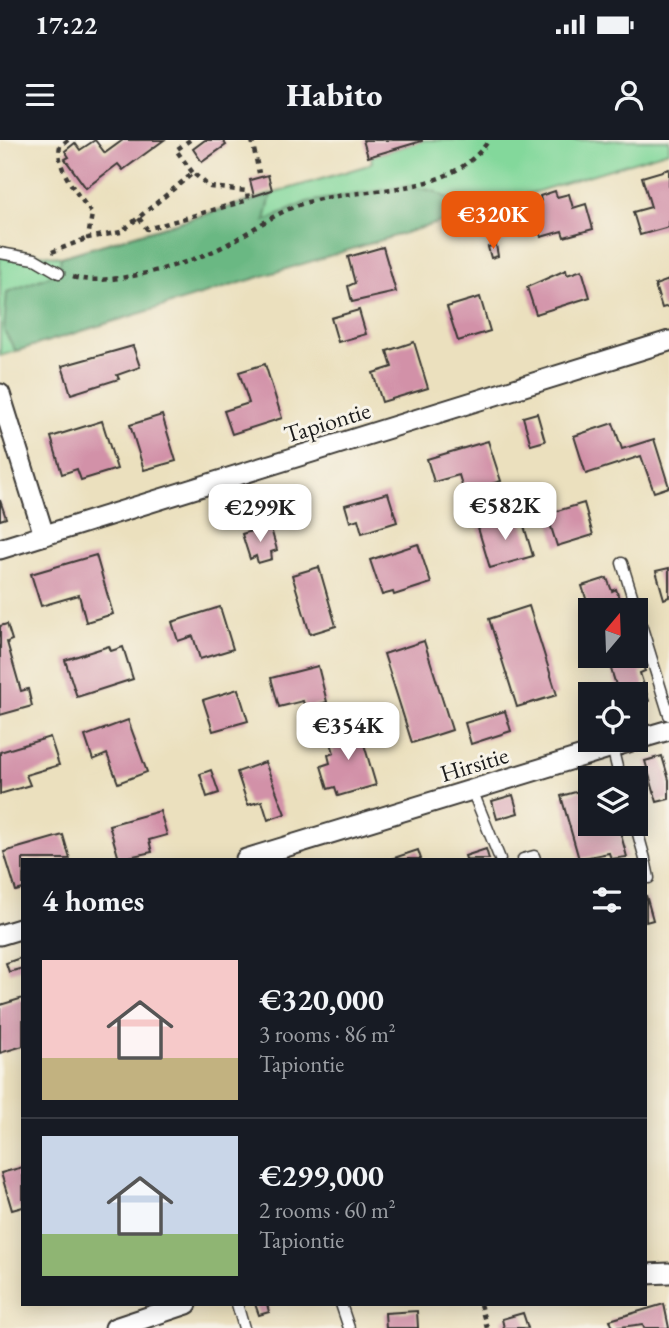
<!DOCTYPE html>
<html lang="en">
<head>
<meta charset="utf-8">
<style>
	body { margin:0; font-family:"EB Garamond",serif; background:#20242c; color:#f1f3f6; height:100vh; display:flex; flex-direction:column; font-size:26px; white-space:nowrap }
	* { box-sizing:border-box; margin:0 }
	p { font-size:23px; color:#9ea1a6 }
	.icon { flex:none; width:38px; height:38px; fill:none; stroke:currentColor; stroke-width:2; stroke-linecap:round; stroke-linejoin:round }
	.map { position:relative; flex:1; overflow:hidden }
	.panel { position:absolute; left:21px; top:718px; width:626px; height:448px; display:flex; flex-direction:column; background:#171b24; border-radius:0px; box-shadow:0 4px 18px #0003 }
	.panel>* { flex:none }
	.needle { width:46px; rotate:19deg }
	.tools { position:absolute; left:578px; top:458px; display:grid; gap:14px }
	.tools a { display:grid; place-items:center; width:70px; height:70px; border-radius:0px; background:#171b24; box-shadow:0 4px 18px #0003; font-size:35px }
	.price { position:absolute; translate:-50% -60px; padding:0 16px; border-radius:14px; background:#fff; color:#222; font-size:23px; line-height:46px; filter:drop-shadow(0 2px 4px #0008) }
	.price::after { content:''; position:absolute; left:50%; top:42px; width:21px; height:16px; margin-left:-10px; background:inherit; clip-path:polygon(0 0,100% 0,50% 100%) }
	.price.on { background:#ea580c; color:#fff }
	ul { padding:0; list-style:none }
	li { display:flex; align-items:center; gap:21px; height:175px; padding:0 21px }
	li+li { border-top:2px solid #363941 }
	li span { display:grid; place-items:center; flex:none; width:196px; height:140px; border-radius:0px; color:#555 }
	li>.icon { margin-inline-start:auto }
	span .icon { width:84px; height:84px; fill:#fffc; stroke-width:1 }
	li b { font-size:30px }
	h2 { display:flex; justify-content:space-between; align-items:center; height:84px; padding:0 21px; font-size:30px }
	.status { display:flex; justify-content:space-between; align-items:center; height:49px; padding:0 35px; background:#171b24; direction:ltr }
	.status svg { height:19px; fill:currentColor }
	header { display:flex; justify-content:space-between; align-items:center; height:91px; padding:0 21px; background:#171b24; font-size:32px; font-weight:800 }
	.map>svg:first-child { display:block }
	.green { fill:#83d89b; stroke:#507a5c; stroke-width:2 }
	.forest { fill:#6ab883; stroke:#436a50; stroke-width:2 }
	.building { fill:#d291a8 }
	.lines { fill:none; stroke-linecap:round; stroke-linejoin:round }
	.service-casing { stroke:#3b3934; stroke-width:13 }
	.minor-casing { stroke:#3b3934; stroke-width:23 }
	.path { stroke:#3b3934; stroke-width:4.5; stroke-dasharray:5 5; stroke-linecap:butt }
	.service { stroke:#fff; stroke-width:10 }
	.minor { stroke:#fff; stroke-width:19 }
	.labels { text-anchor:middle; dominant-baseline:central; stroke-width:6; stroke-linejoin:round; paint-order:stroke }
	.street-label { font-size:24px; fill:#1c1c1c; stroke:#f7f3e8 }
</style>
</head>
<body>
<div class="status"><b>17:22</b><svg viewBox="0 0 49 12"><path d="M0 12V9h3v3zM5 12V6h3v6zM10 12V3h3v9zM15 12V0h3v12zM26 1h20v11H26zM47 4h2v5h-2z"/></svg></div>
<header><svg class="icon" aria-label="menu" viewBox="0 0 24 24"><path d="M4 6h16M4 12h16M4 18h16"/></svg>Habito<svg class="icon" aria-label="person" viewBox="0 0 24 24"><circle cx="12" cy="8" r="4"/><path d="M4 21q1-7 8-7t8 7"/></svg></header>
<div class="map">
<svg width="669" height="1188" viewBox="0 0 669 1188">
	<rect width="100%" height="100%" fill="#f7f3e8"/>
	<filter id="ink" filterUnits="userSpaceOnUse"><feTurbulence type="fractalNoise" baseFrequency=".0143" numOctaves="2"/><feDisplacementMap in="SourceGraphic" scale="14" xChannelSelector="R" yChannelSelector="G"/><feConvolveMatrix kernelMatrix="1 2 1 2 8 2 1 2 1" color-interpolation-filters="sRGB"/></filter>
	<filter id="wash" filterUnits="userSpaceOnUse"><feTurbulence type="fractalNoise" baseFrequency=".00686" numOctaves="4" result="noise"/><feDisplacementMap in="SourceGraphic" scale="28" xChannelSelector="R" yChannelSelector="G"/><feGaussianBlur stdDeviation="1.57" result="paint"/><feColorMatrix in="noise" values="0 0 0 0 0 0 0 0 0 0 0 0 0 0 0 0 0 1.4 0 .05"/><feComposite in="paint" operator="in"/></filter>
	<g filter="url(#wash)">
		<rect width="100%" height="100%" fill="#ebe0be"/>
		<path class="green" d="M 424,0 L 669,0 L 669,11 L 0,216 L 0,108 L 61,117 L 365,26 L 372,22 L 371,16 Z"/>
		<path class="forest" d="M 408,46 L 434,51 L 474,72 L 16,211 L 4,191 L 7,152 L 58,133 L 61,117 L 271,55 L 265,81 L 307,62 Z"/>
		<g id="blocks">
			<g class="building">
				<path d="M 95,0 L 105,13 L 123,0 L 164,0 L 123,30 L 118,24 L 86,48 L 65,19 L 69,17 L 65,11 L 75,3 L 80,10 Z"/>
				<path d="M 205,0 L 222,0 L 226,5 L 202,22 L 193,9 Z"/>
				<path d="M 363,0 L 422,0 L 422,1 L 368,17 Z"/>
				<path d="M 669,29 L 669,87 L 640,95 L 633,72 L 651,67 L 642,37 Z"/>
				<path d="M 268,35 L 272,50 L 254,56 L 250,40 Z"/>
				<path d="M 555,51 L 557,57 L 569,54 L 573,68 L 586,64 L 593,89 L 564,97 L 562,91 L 541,97 L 531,64 L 541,61 L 540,56 Z"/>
				<path d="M 496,105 L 498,116 L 491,118 L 488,107 Z"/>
				<path d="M 383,107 L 396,152 L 352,162 L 348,146 L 355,143 L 348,117 Z"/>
				<path d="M 566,130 L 567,135 L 582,130 L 590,157 L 536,174 L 527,147 Z"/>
				<path d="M 669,140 L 669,166 L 662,168 L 655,145 Z"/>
				<path d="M 480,157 L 490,191 L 458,201 L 447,167 Z"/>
				<path d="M 359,170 L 366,194 L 338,202 L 331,178 Z"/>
				<path d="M 414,202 L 428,248 L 382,262 L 373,233 L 392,227 L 387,211 Z"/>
				<path d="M 133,206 L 140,227 L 117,235 L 119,239 L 71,254 L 62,226 Z"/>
				<path d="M 265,224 L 282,278 L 232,294 L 224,271 L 249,263 L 239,232 Z"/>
				<path d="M 537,273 L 545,301 L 531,305 L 523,277 Z"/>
				<path d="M 162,275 L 176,321 L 144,330 L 130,285 Z"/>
				<path d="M 102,281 L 117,329 L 81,340 L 77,329 L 62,334 L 51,297 Z"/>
				<path d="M 613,283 L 622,309 L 654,299 L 669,347 L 654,352 L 641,316 L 586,334 L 574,296 Z"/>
				<path d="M 488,301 L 501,341 L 464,352 L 459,335 L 434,342 L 427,319 Z"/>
				<path d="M 388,353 L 397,382 L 362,393 L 358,379 L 350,382 L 345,365 Z"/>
				<path d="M 0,360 L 6,378 L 0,380 Z"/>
				<path d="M 584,363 L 593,395 L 557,406 L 547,374 Z"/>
				<path d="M 521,376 L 533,416 L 490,428 L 478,388 Z"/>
				<path d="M 270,385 L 277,410 L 271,412 L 272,419 L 258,423 L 256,416 L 250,419 L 242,394 Z"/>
				<path d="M 418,404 L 431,443 L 394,455 L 393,452 L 382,455 L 370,420 Z"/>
				<path d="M 96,415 L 113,474 L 86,482 L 79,455 L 41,466 L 31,434 Z"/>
				<path d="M 319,427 L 336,486 L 310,494 L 292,435 Z"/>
				<path d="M 669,428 L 669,457 L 664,459 L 656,431 Z"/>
				<path d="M 607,438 L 612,451 L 616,449 L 621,465 L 616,466 L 618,471 L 590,471 L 582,446 Z"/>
				<path d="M 529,466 L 557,555 L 517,567 L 489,479 Z"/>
				<path d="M 220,467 L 233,509 L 200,519 L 193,496 L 178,501 L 172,482 Z"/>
				<path d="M 7,484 L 12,500 L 7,502 L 21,551 L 28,549 L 32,566 L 0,575 L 0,486 Z"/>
				<path d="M 424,501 L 452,590 L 412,603 L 384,514 Z"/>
				<path d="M 109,506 L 111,511 L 123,507 L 133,539 L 77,557 L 65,520 Z"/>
				<path d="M 607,516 L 639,516 L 645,531 L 640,533 L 649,561 L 635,566 L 635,555 L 619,555 Z"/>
				<path d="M 318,526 L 327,562 L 305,568 L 303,561 L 279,567 L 271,538 Z"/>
				<path d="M 238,549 L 248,581 L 213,591 L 203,560 Z"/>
				<path d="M 505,571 L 511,591 L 471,604 L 465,583 Z"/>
				<path d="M 128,580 L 147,632 L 118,643 L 107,614 L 93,620 L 85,596 Z"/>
				<path d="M 358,584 L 376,645 L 338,656 L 335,647 L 328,649 L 321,626 L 330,623 L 328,615 L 334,613 L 328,592 Z"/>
				<path d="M 50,597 L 59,625 L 26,635 L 30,645 L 0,654 L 0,612 Z"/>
				<path d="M 662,616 L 669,640 L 669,659 L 657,662 L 645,621 Z"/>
				<path d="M 265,622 L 285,674 L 268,680 L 262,661 L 248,665 L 237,632 Z"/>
				<path d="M 211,630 L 219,653 L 207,657 L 200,634 Z"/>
				<path d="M 590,648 L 590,684 L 618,684 L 627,717 L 611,719 L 609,713 L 579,719 L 561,656 Z"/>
				<path d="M 513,655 L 518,673 L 497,679 L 492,661 Z"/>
				<path d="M 160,671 L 167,695 L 149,700 L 152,712 L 119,719 L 109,685 Z"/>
				<path d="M 63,695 L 70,719 L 23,719 L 23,749 L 16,751 L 4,712 Z"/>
				<path d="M 486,709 L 489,719 L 466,719 L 465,716 Z"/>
				<path d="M 418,710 L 421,719 L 391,719 Z"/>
				<path d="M 646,755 L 653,780 L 646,782 Z"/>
				<path d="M 23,817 L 23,828 L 9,832 L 6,823 Z"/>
				<path d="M 23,858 L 23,906 L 0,913 L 0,865 Z"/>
				<path d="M 23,1027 L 23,1067 L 12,1070 L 1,1033 Z"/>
				<path d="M 255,1164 L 267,1164 L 269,1172 L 259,1175 Z"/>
				<path d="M 664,1164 L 669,1188 L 644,1188 L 643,1184 L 613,1188 L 610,1180 Z"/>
				<path d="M 417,1171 L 418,1188 L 386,1188 L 385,1173 Z"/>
				<path d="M 523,1173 L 528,1188 L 504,1188 L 502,1179 Z"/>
			</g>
		</g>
	</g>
	<g filter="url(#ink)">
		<use href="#blocks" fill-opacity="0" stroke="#3b3934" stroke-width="2"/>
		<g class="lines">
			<g class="service-casing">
				<g id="service">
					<path d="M 0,113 L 35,119 L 59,133"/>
					<path d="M 622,423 L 669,575"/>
					<path d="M 612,607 L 620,639"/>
					<path d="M 472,650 L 500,719"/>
					<path d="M 635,683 L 645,719"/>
					<path d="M 523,719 L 534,716 L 535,719"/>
					<path d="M 646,724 L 649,738"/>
					<path d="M 237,1164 L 244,1188"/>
					<path d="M 341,1164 L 349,1188"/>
				</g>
			</g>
			<g class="minor-casing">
				<g id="minor">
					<path d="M 0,254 L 44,395"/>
					<path d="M 0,409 L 669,201"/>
					<path d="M 635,600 L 669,590"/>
					<path d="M 246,719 L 635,600"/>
					<path d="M 0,795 L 23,788"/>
					<path d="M 646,1134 L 669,1133"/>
					<path d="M 115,1188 L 187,1164"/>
				</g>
			</g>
			<g class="path">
				<path d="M 68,0 L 60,6 C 55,29 79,55 92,74 L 88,98 L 121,92 L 193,33 L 210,47 L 247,51 L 248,60 L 147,89 L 138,77"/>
				<path d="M 190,0 L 176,10 L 193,33"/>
				<path d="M 252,0 L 259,33"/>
				<path d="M 52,112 L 88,98"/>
				<path d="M 73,137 C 108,148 184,125 218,109 C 248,95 275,71 308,62 C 369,45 449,59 489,0"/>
				<path d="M 480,1164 L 487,1188"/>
			</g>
			<use href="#service" class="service"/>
			<use href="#minor" class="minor"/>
		</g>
	</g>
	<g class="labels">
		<g class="street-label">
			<text transform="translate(327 282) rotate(-17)">Tapiontie</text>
			<text transform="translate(474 624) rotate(-17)">Hirsitie</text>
		</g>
	</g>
</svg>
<div class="tools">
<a><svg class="needle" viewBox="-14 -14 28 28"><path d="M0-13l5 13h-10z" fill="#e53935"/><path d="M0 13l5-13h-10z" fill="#9ea1a6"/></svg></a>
<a><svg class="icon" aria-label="locate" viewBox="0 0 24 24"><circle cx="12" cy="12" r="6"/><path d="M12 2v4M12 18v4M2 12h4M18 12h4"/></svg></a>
<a><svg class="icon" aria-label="layers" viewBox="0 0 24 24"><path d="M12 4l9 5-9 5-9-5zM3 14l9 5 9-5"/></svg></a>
</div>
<b class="price on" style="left:493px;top:111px">€320K</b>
<b class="price" style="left:505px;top:402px">€582K</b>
<b class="price" style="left:260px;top:404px">€299K</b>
<b class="price" style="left:348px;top:622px">€354K</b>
<section class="panel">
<h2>4 homes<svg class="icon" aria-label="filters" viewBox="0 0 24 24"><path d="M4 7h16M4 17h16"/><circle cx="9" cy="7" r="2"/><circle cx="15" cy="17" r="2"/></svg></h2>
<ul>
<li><span style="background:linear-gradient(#f6c9c9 70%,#c2b280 0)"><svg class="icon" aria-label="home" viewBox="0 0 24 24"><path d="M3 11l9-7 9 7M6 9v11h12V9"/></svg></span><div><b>€320,000</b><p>3 rooms · 86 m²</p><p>Tapiontie</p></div></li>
<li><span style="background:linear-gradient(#c9d6e8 70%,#8fb573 0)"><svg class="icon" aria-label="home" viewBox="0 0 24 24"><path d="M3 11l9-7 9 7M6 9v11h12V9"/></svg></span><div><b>€299,000</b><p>2 rooms · 60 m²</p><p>Tapiontie</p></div></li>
</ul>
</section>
</div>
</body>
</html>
